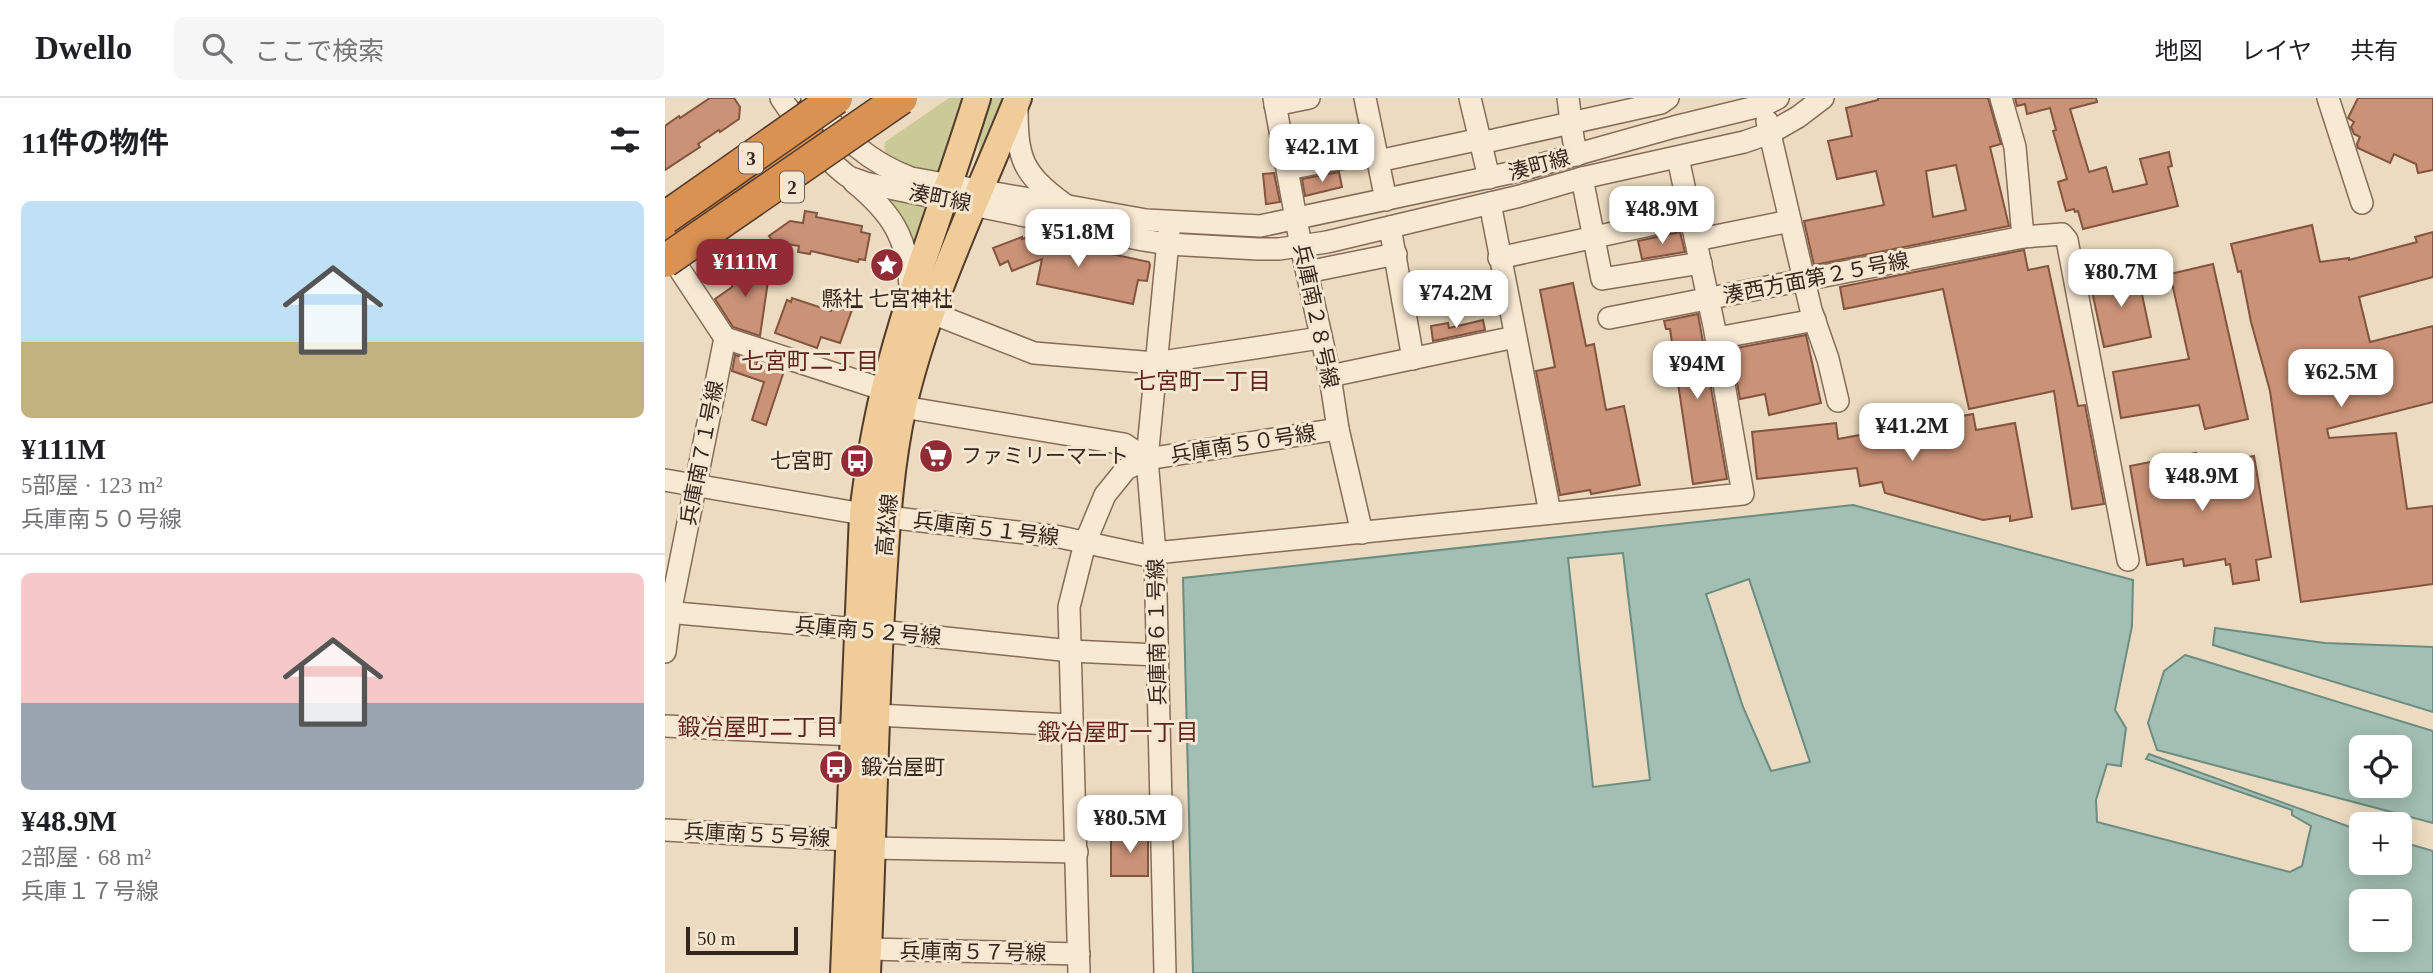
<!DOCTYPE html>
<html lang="ja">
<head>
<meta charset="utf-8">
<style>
	body { margin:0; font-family:"Times New Roman","Noto Sans JP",serif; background:#f6f6f6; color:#202124; height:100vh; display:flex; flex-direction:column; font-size:26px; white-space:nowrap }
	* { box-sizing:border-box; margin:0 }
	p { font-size:23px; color:#757577 }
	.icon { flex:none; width:38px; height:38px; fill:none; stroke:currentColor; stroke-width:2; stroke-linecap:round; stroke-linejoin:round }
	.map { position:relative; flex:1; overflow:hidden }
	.side { display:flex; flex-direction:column; background:#fff; width:665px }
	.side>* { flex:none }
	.controls { position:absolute; left:1684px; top:637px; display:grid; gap:14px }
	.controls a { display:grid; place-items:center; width:63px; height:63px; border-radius:10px; background:#fff; box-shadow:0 4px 18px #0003; font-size:35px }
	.scale { position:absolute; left:21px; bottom:18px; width:112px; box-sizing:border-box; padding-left:7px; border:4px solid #35261d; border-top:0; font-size:19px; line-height:24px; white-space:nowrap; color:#35261d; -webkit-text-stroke:5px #f4e6d0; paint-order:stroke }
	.price { position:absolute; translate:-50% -60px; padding:0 16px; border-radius:14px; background:#fff; color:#222; font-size:23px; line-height:46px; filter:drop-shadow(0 2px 4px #0008) }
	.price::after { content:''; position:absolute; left:50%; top:42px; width:21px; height:16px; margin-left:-10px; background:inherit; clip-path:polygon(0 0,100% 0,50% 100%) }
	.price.current { background:#922b35; color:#fff }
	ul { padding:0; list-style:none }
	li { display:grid; align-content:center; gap:14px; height:371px; padding:0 21px }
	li+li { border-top:2px solid #e0e0e0 }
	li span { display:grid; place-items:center; height:217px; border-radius:10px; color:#555 }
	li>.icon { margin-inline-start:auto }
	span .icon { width:126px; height:126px; fill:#fffc; stroke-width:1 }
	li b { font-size:30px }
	h2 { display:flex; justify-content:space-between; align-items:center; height:84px; padding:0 21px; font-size:30px }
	header { display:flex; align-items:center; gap:42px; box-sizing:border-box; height:98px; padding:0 35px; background:#fff; border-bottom:2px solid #e0e0e0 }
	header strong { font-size:33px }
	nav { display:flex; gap:38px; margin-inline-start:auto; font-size:24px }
	.search { width:490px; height:63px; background:#f6f6f6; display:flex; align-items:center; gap:18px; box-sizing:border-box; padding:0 24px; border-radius:10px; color:#757577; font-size:26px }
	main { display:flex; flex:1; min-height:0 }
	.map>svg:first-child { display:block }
	.green { fill:#c9ca95 }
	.water { fill:#a3bfb4; stroke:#6b8c81; stroke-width:2; fill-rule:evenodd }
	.building { fill:#ca9277; stroke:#83543f; stroke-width:2; fill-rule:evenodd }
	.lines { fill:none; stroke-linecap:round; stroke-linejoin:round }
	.minor-casing { stroke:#856c59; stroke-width:24 }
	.major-casing { stroke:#533b2d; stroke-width:30 }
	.highway-casing { stroke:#533b2d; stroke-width:35 }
	.minor { stroke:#f8e9d3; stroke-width:21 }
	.major { stroke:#efcc98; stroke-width:26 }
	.highway { stroke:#da9252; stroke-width:32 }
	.highway-bridge-casing { stroke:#533b2d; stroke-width:35; stroke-linecap:butt }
	.highway-bridge { stroke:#da9252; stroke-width:32 }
	.labels { text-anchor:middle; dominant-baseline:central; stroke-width:6; stroke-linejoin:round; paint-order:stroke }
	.shield { fill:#f4e6d0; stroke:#6e6053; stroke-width:2 }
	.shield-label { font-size:19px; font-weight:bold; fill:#35261d }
	.street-label { font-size:21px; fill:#35261d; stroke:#f4e6d0 }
	.poi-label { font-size:21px; fill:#35261d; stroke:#f4e6d0; text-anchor:start }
	.neighbourhood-label { font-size:23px; fill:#60251d; stroke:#f4e6d0 }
</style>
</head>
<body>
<header>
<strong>Dwello</strong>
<div class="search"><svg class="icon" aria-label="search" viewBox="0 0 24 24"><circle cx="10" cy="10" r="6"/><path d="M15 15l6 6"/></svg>ここで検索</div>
<nav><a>地図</a><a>レイヤ</a><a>共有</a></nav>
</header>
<main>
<section class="side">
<h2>11件の物件<svg class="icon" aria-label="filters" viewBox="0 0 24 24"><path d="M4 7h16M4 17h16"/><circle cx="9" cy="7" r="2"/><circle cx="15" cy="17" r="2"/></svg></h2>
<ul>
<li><span style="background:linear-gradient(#bfe0f5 65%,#c2b280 0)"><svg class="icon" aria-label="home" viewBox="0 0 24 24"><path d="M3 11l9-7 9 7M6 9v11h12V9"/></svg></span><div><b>¥111M</b><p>5部屋 · 123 m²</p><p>兵庫南５０号線</p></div></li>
<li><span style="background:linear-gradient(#f6c9c9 60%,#9aa5b1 0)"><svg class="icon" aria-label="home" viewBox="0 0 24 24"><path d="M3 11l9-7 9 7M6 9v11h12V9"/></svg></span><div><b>¥48.9M</b><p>2部屋 · 68 m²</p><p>兵庫１７号線</p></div></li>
</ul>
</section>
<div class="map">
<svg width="1768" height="875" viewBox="0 0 1768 875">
	<rect width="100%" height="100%" fill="#ecdbc0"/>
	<g class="green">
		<path d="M 284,0 L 299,0 L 272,73 C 256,70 214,67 220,44 Z"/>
		<path d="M 325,0 L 343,0 L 313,62 L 315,33 Z"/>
		<path d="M 225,98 L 267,106 L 250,148 L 235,116 L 224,103 Z"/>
	</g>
	<g class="water">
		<path d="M 1188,407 L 1468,482 L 1467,528 L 1450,612 L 1461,630 L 1456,668 L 1442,666 L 1431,702 L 1432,724 L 1625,774 L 1637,768 L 1646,728 L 1627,717 L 1627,712 L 1481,661 L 1484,656 L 1696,733 L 1696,765 L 1734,765 L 1734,743 L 1768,753 L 1768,875 L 528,875 L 518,480 ZM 958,455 L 985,682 L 928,689 L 903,460 ZM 1084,481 L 1145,664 L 1106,673 L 1078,609 L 1041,496 ZM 1734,803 L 1734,842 L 1696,842 L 1696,803 Z"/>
		<path d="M 1550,530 L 1660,545 L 1768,549 L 1768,614 L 1548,547 Z"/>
		<path d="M 1520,557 L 1768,633 L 1768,725 L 1492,652 L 1483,625 L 1499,573 ZM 1734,649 L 1734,688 L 1696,688 L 1696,649 Z"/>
	</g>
	<g class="building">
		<path d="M 45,0 L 69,0 L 75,9 L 74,21 L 55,34 L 54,32 L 33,46 L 35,49 L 0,72 L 0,28 L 14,18 L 15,20 Z"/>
		<path d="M 1213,0 L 1323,0 L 1336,46 L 1325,49 L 1344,128 L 1149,167 L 1139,123 L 1219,107 L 1211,73 L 1172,81 L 1163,43 L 1187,38 L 1181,10 L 1213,2 ZM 1291,67 L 1301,112 L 1268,119 L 1261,73 Z"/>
		<path d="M 1350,0 L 1431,0 L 1432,4 L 1405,11 L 1424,74 L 1441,69 L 1448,94 L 1482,86 L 1475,61 L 1504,54 L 1507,68 L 1503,69 L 1513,108 L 1418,131 L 1413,113 L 1410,114 L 1409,111 L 1401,113 L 1393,84 L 1402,81 L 1388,33 L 1391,32 L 1385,10 L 1362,16 L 1360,6 L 1352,8 Z"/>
		<path d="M 1693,0 L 1768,0 L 1768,72 L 1753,75 L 1751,66 L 1729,56 L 1725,65 L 1693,50 L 1692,46 L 1695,39 L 1689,36 L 1686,29 L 1689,24 L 1683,20 Z"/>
		<path d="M 674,74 L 677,89 L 640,98 L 637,81 Z"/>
		<path d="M 609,75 L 615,104 L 601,106 L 598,76 Z"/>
		<path d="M 140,113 L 152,115 L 151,119 L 197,128 L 196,134 L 205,136 L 200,162 L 194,161 L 193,164 L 146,153 L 145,156 L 133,154 L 134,148 L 117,145 L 112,149 L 104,138 L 125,123 L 138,125 Z"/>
		<path d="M 1647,127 L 1655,164 L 1684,160 L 1684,162 L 1752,144 L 1750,139 L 1768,134 L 1768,179 L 1694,199 L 1705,244 L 1768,228 L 1768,304 L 1662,331 L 1664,340 L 1731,335 L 1742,411 L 1768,408 L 1768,486 L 1636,504 L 1605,293 L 1586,224 L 1576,173 L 1573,174 L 1566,146 Z"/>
		<path d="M 1015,134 L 1020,154 L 977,161 L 973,143 Z"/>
		<path d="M 357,139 L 357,141 L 363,139 L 366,144 L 418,155 L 419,150 L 484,164 L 485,167 L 482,183 L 473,182 L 468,206 L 372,186 L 377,161 L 347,173 L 343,163 L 335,167 L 328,150 Z"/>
		<path d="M 1359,152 L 1363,172 L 1383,168 L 1413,308 L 1420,307 L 1439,406 L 1407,411 L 1389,293 L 1304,311 L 1278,191 L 1179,211 L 1175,189 Z"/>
		<path d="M 70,161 L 90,166 L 88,181 L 103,183 L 95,238 L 68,229 L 50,201 L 67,189 Z"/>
		<path d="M 1548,166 L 1583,321 L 1540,331 L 1534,307 L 1456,320 L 1448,274 L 1524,261 L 1505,176 Z"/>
		<path d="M 1472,173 L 1486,239 L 1439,249 L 1425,184 Z"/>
		<path d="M 908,185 L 921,248 L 929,246 L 941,312 L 959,308 L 975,387 L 926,396 L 925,392 L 895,397 L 871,273 L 890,269 L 875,192 Z"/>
		<path d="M 173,191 L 192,198 L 175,245 L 156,239 L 152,250 L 110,235 L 122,202 L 126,204 L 127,200 L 166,213 Z"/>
		<path d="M 1033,216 L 1062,381 L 1028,386 L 1005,231 L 1001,231 L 999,223 Z"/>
		<path d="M 818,222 L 820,232 L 768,243 L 766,228 L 783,225 L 784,230 Z"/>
		<path d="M 1141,237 L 1156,305 L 1104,317 L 1100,296 L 1075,301 L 1066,251 Z"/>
		<path d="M 70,257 L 92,264 L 91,269 L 98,271 L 100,267 L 119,273 L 101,327 L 87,322 L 99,284 L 67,273 Z"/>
		<path d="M 1308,316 L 1311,332 L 1350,325 L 1367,419 L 1345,423 L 1345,418 L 1318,422 L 1220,395 L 1217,384 L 1195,388 L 1192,370 L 1092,381 L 1087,334 L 1171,325 L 1173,341 Z"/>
		<path d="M 1531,355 L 1533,368 L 1589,358 L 1606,459 L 1591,462 L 1594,482 L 1568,486 L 1565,466 L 1561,467 L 1560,461 L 1519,468 L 1518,461 L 1482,467 L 1465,368 Z"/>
		<path d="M 481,735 L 483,740 L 483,778 L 446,778 L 446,736 Z"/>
	</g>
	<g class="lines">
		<g class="minor-casing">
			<g id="minor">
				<path d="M 116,0 C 132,25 157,58 180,76 C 185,81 194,82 200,85 L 478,142 L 503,146 L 593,151 L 614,151 L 662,144 L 855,98 L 917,80 L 1079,44 L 1105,35 L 1133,19 L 1158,0"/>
				<path d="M 609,0 L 636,148 L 665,278 L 673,331 L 697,435"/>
				<path d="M 700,0 L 721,102"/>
				<path d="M 805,0 L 824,80"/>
				<path d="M 903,0 C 906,19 906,38 912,57"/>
				<path d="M 1336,0 L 1350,49 L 1358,139"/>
				<path d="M 1663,0 L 1697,105"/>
				<path d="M 147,2 C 175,37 203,64 246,80 L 481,122 L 595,128 L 849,74 L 1009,29 L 1099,7 L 1113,0"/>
				<path d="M 610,7 L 644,0"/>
				<path d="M 352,9 C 352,61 357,75 399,106"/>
				<path d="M 1102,23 L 1146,212 L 1163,261 L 1173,303"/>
				<path d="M 713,63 L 811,42 L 820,44 L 996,5 L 1003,0"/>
				<path d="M 622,71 L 711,54"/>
				<path d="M 917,80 L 937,181 L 1036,165"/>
				<path d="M 189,84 C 227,115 243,140 245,190"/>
				<path d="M 825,105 L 885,415"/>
				<path d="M 725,129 L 748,261"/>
				<path d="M 1031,142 L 1125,123"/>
				<path d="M 834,160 L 1026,118"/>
				<path d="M 13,169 L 60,240 L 220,292"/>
				<path d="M 642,174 L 731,156"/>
				<path d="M 738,202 L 838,182"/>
				<path d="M 267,215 L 369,255 L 490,265 L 655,240"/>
				<path d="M 944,220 L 1358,139 L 1397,136 L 1402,142 L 1463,462"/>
				<path d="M 1052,240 L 1150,222"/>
				<path d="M 665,278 L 850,239"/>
				<path d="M 238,309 L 459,346 L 482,361"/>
				<path d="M 0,382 L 198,416"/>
				<path d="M 222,419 L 395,439 L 483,458 L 490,455 L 1078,396 L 1049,228 L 1013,60"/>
				<path d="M 0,514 L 215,533 L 406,553 L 492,557"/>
				<path d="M 0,554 L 5,515 L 60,240"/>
				<path d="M 211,617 L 407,627"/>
				<path d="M 0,628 L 189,637"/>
				<path d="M 411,724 L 496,722"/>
				<path d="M 0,732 L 184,742"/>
				<path d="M 206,750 L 412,754"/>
				<path d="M 203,851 L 414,856"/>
				<path d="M 414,875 L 404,509 L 420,445 L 440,397 L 461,371 L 482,361 L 673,331"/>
				<path d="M 500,875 L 490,455 L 482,361 L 504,133"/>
			</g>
		</g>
		<g class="major-casing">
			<g id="major">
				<path d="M 179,875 L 198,416 C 203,374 210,331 220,290 C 244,192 282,97 312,0"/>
				<path d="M 202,875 C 208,749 209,624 217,498 C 221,435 224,371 238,308 C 262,204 313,99 353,0"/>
			</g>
		</g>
		<g class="highway-casing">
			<g id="highway">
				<path d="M 83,84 C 111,64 136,51 146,16"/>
				<path d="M 0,141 L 75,90 L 121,81"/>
			</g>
		</g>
		<use href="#minor" class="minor"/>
		<use href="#major" class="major"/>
		<use href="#highway" class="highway"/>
		<g class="highway-bridge-casing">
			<g id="highway-bridge">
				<path d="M 0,120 L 171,0"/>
				<path d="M 0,163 L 236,0"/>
			</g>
		</g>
		<use href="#highway-bridge" class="highway-bridge"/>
	</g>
	<defs>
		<g id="sight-disc" transform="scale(1.75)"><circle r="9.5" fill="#922b35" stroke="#f4e6d0"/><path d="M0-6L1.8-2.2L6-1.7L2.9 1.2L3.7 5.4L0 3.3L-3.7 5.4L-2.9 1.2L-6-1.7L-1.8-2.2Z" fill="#fff"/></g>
		<g id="supermarket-disc" transform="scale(1.75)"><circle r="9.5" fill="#922b35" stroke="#f4e6d0"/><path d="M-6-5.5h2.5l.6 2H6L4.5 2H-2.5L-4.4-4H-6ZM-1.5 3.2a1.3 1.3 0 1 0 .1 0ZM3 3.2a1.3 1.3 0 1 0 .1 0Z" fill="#fff"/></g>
		<g id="bus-disc" transform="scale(1.75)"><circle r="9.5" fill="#922b35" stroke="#f4e6d0"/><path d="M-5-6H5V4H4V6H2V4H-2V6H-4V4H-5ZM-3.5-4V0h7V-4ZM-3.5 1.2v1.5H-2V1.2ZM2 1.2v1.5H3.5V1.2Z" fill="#fff"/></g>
	</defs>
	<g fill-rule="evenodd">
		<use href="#sight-disc" x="222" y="167"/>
		<use href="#supermarket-disc" x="271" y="358"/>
		<use href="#bus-disc" x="192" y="363"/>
		<use href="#bus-disc" x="171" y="669"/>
	</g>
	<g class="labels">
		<g class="shield">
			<rect x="74" y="44.5" width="24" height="31" rx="5"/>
			<rect x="115" y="73.5" width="24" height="31" rx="5"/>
		</g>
		<g class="shield-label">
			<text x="86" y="60">3</text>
			<text x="127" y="89">2</text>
		</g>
		<g class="street-label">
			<text transform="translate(874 67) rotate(-15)">湊町線</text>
			<text transform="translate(275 100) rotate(11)">湊町線</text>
			<text transform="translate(1151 180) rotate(-11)">湊西方面第２５号線</text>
			<text transform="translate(651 218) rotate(78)">兵庫南２８号線</text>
			<text transform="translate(578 346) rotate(-9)">兵庫南５０号線</text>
			<text transform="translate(37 355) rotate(-79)">兵庫南７１号線</text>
			<text transform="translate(222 427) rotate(-85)">高松線</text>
			<text transform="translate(321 431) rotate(7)">兵庫南５１号線</text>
			<text transform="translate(203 533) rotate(5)">兵庫南５２号線</text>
			<text transform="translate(492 534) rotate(-91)">兵庫南６１号線</text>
			<text transform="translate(92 737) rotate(3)">兵庫南５５号線</text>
			<text transform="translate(308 854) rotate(1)">兵庫南５７号線</text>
		</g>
		<g class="poi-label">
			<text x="222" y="201" text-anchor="middle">縣社 七宮神社</text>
			<text x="296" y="358">ファミリーマート</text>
			<text x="168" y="363" text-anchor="end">七宮町</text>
			<text x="196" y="669">鍛冶屋町</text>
		</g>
		<g class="neighbourhood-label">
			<text x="145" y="263">七宮町二丁目</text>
			<text x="537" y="283">七宮町一丁目</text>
			<text x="93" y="629">鍛冶屋町二丁目</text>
			<text x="453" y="634">鍛冶屋町一丁目</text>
		</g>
	</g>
</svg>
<div class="controls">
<a><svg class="icon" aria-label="locate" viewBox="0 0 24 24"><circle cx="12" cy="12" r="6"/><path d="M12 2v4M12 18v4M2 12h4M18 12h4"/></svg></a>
<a>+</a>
<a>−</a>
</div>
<div class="scale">50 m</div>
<b class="price" style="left:657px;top:86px">¥42.1M</b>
<b class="price" style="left:997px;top:148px">¥48.9M</b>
<b class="price" style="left:413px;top:171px">¥51.8M</b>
<b class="price current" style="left:80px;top:201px">¥111M</b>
<b class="price" style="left:1456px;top:211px">¥80.7M</b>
<b class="price" style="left:791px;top:232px">¥74.2M</b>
<b class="price" style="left:1032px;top:303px">¥94M</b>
<b class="price" style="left:1676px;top:311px">¥62.5M</b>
<b class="price" style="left:1247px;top:365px">¥41.2M</b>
<b class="price" style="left:1537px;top:415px">¥48.9M</b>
<b class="price" style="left:465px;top:757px">¥80.5M</b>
</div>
</main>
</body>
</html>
